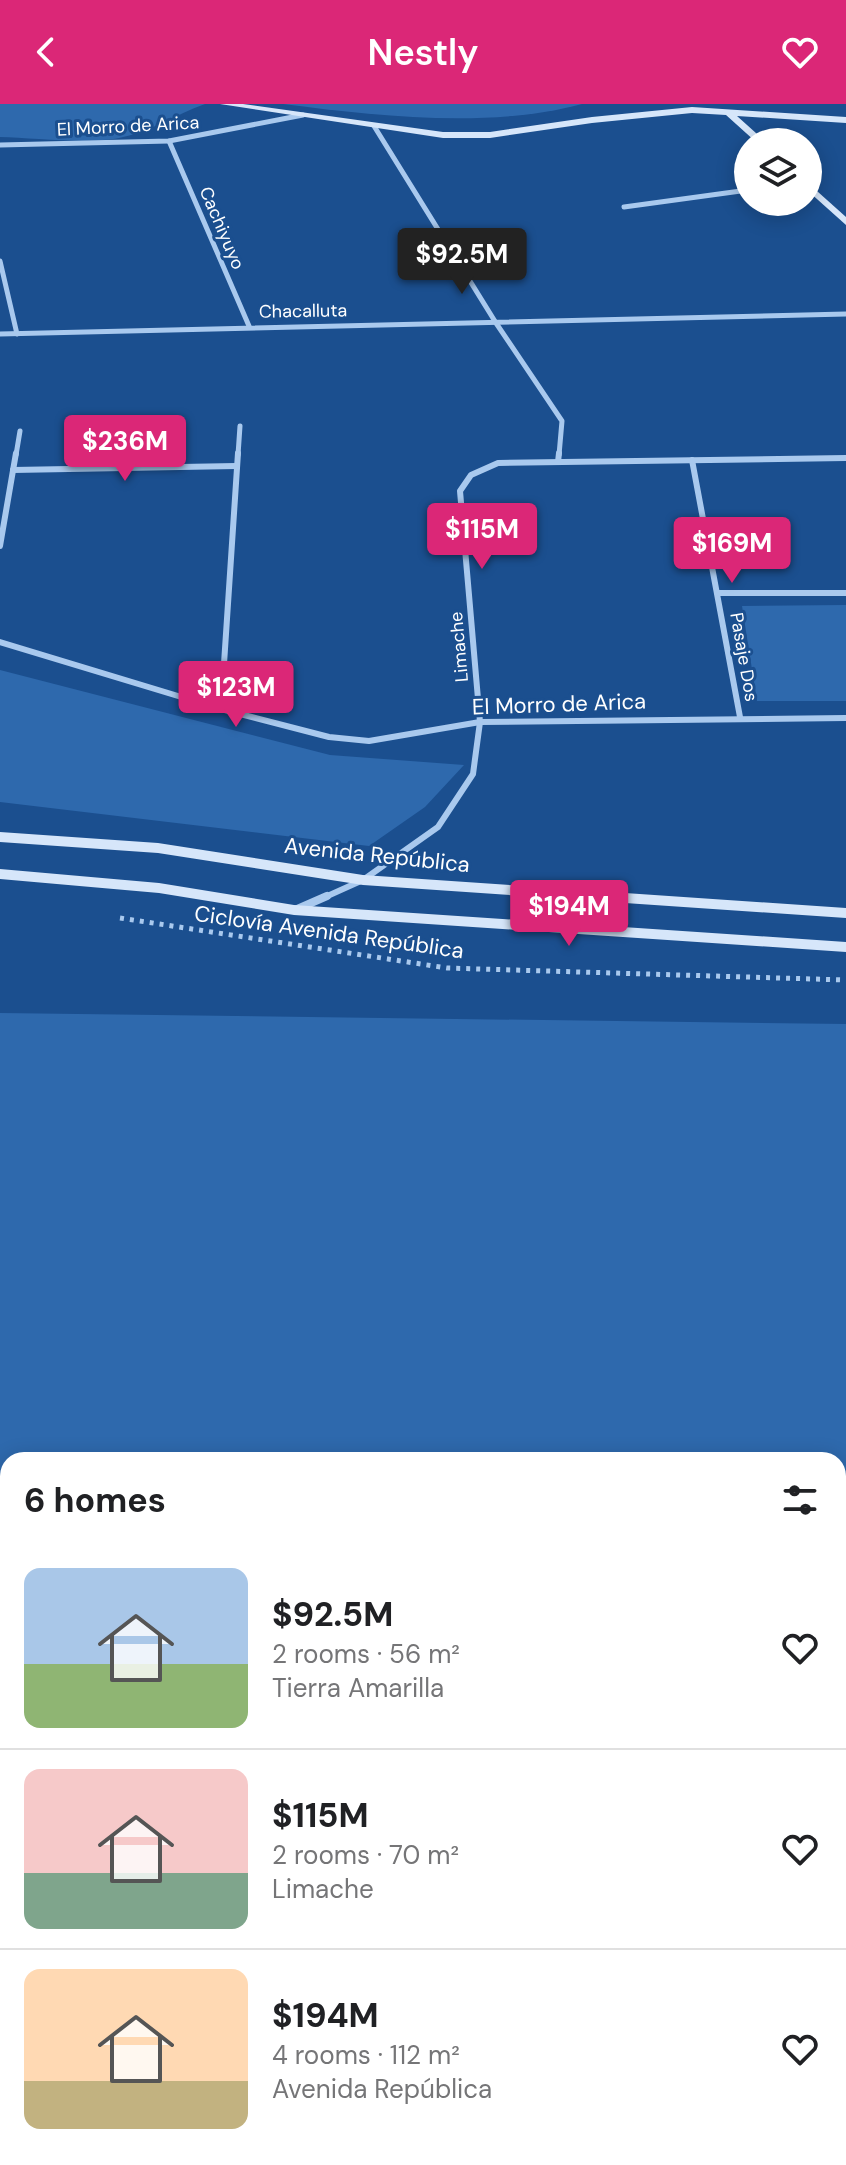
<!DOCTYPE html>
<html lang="en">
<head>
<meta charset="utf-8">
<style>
	body { margin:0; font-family:"DM Sans",sans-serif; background:#f6f6f6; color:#202124; height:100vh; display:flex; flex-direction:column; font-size:30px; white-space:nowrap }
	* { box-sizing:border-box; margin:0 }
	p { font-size:26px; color:#757577 }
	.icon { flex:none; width:44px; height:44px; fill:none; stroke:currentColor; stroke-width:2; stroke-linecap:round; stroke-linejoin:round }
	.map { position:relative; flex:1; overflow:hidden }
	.drawer { position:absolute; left:0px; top:1348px; width:846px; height:714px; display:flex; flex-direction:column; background:#fff; border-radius:24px 24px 0 0; box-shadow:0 4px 20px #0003 }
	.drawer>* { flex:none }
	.fabs { position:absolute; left:734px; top:24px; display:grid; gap:16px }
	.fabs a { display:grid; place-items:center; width:88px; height:88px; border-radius:50%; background:#fff; box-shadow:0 4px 20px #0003; font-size:40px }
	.price { position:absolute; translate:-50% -68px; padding:0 18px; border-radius:8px; background:#db2777; color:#fff; font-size:26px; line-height:52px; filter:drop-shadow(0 2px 4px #0008) }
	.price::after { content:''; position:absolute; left:50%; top:48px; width:24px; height:18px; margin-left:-12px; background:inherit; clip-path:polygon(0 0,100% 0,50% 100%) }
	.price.on { background:#222; color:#fff }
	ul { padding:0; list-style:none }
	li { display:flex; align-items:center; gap:24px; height:200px; padding:0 24px }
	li+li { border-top:2px solid #e0e0e0 }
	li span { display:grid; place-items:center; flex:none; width:224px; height:160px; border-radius:16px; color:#555 }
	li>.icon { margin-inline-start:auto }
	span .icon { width:96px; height:96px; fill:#fffc; stroke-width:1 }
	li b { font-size:34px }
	h2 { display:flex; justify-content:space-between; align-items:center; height:96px; padding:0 24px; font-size:34px }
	header { display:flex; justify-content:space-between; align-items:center; height:104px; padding:0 24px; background:#db2777; color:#fff; font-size:36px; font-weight:600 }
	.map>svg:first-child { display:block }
	.green { fill:#2e69ad }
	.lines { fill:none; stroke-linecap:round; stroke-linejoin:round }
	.path { stroke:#a9c9ee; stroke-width:5; stroke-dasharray:4 6; stroke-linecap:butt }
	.street-far2 { stroke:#a9c9ee; stroke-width:5 }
	.street-far1 { stroke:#a9c9ee; stroke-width:6 }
	.street { stroke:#a9c9ee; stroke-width:8 }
	.secondary { fill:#d6e6fa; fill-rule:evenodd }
	.labels { text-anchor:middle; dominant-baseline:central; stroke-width:6; stroke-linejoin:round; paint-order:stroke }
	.far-street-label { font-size:18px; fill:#fff; stroke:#1b4f8f }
	.street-label { font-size:22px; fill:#fff; stroke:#1b4f8f }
</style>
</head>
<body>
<header><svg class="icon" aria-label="back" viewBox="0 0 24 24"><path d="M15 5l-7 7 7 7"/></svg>Nestly<svg class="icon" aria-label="heart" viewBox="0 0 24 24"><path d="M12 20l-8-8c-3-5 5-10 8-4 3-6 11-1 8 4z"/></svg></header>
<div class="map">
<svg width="846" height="2061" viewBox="0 0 846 2061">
	<rect width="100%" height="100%" fill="#1b4f8f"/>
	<g class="green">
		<path d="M 0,0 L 205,0 C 175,11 150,28 119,34 C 89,40 32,34 0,33 Z"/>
		<path d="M 283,0 L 582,0 C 490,25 376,12 283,0 Z"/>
		<path d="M 846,501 L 846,597 L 757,597 L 742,502 Z"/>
		<path d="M 0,566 L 330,651 L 464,661 L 425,703 L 369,742 L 0,698 Z"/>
		<path d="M 0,909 L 846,920 L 846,1383 L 838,1389 L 838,1356 L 8,1356 L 8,1540 L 0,1539 Z"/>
		<path d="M 838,1430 L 846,1431 L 846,1804 L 838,1795 Z"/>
	</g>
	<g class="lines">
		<path class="path" d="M 120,814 L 447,864 L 846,876"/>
		<g class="street-far2">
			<path d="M 374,22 L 496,219 L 562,317 L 559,351"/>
			<path d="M 169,37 L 249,222"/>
			<path d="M 0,41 L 169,37 L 303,11"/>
			<path d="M 624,103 L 748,86"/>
			<path d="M 0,157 L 17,230"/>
			<path d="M 0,230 L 846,210"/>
			<path d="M 16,351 L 20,327"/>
			<path d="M 238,351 L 240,322"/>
		</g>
		<g class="street-far1">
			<path d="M 692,356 L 740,613"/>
			<path d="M 558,358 L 559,349"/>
			<path d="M 13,366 L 236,362"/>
			<path d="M 0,442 L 16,349"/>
			<path d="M 718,489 L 846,489"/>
			<path d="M 0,538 L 221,605 L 329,633 L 369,637 L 480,618 L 846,614"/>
			<path d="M 221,605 L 238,349"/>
			<path d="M 323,794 L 363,776 L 438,723 L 473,670 L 480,618 L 460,387 L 471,371 L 498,359 L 846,354"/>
		</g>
		<path class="street" d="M 295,806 L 327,792"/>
		<g class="secondary">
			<path d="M 220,0 L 243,0 L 443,28 L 490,28 L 592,13 L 692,3 L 846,13 L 846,19 L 737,12 L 766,38 L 756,38 L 726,11 L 692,9 L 592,19 L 490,34 L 443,34 Z"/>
			<path d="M 808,79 L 846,113 L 846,121 L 808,87 Z"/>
			<path d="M 0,728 L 158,739 L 363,771 L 846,804 L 846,814 L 363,781 L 158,749 L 0,738 Z"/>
			<path d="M 0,765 L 159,779 L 294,801 L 846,838 L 846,848 L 294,811 L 159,789 L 0,775 Z"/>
		</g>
	</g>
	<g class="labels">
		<g class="far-street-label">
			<text transform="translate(128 22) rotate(-3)">El Morro de Arica</text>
			<text transform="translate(222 124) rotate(67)">Cachiyuyo</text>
			<text transform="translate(303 207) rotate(-1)">Chacalluta</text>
			<text transform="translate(459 543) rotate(-95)">Limache</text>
			<text transform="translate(744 553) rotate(80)">Pasaje Dos</text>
		</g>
		<g class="street-label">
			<text transform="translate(559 600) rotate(-2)">El Morro de Arica</text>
			<text transform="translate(377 751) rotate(6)">Avenida República</text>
			<text transform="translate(329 828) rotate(8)">Ciclovía Avenida República</text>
		</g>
	</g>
</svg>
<div class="fabs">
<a><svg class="icon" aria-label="layers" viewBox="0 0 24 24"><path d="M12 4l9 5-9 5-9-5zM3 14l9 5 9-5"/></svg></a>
</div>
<b class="price on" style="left:462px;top:192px">$92.5M</b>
<b class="price" style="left:125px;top:379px">$236M</b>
<b class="price" style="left:482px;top:467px">$115M</b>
<b class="price" style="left:732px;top:481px">$169M</b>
<b class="price" style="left:236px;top:625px">$123M</b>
<b class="price" style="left:569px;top:844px">$194M</b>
<section class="drawer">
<h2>6 homes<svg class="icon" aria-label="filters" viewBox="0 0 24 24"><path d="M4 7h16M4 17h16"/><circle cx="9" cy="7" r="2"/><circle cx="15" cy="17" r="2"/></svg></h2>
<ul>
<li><span style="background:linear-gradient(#a9c7e8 60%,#8fb573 0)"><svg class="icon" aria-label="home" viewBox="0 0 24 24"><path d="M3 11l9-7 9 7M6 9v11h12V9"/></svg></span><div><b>$92.5M</b><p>2 rooms · 56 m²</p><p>Tierra Amarilla</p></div><svg class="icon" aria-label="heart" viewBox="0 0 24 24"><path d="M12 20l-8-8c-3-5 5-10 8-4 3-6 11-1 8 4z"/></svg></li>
<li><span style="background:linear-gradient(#f6c9c9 65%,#7fa58c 0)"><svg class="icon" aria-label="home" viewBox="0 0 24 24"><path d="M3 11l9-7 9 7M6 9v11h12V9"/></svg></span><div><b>$115M</b><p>2 rooms · 70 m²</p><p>Limache</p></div><svg class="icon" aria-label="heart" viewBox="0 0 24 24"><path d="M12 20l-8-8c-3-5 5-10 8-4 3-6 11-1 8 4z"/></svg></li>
<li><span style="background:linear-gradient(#ffd9b3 70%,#c2b280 0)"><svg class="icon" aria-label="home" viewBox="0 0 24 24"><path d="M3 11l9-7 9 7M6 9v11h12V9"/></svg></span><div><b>$194M</b><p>4 rooms · 112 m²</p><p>Avenida República</p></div><svg class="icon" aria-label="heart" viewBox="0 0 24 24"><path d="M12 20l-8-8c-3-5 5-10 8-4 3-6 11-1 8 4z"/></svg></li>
</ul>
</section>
</div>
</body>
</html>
